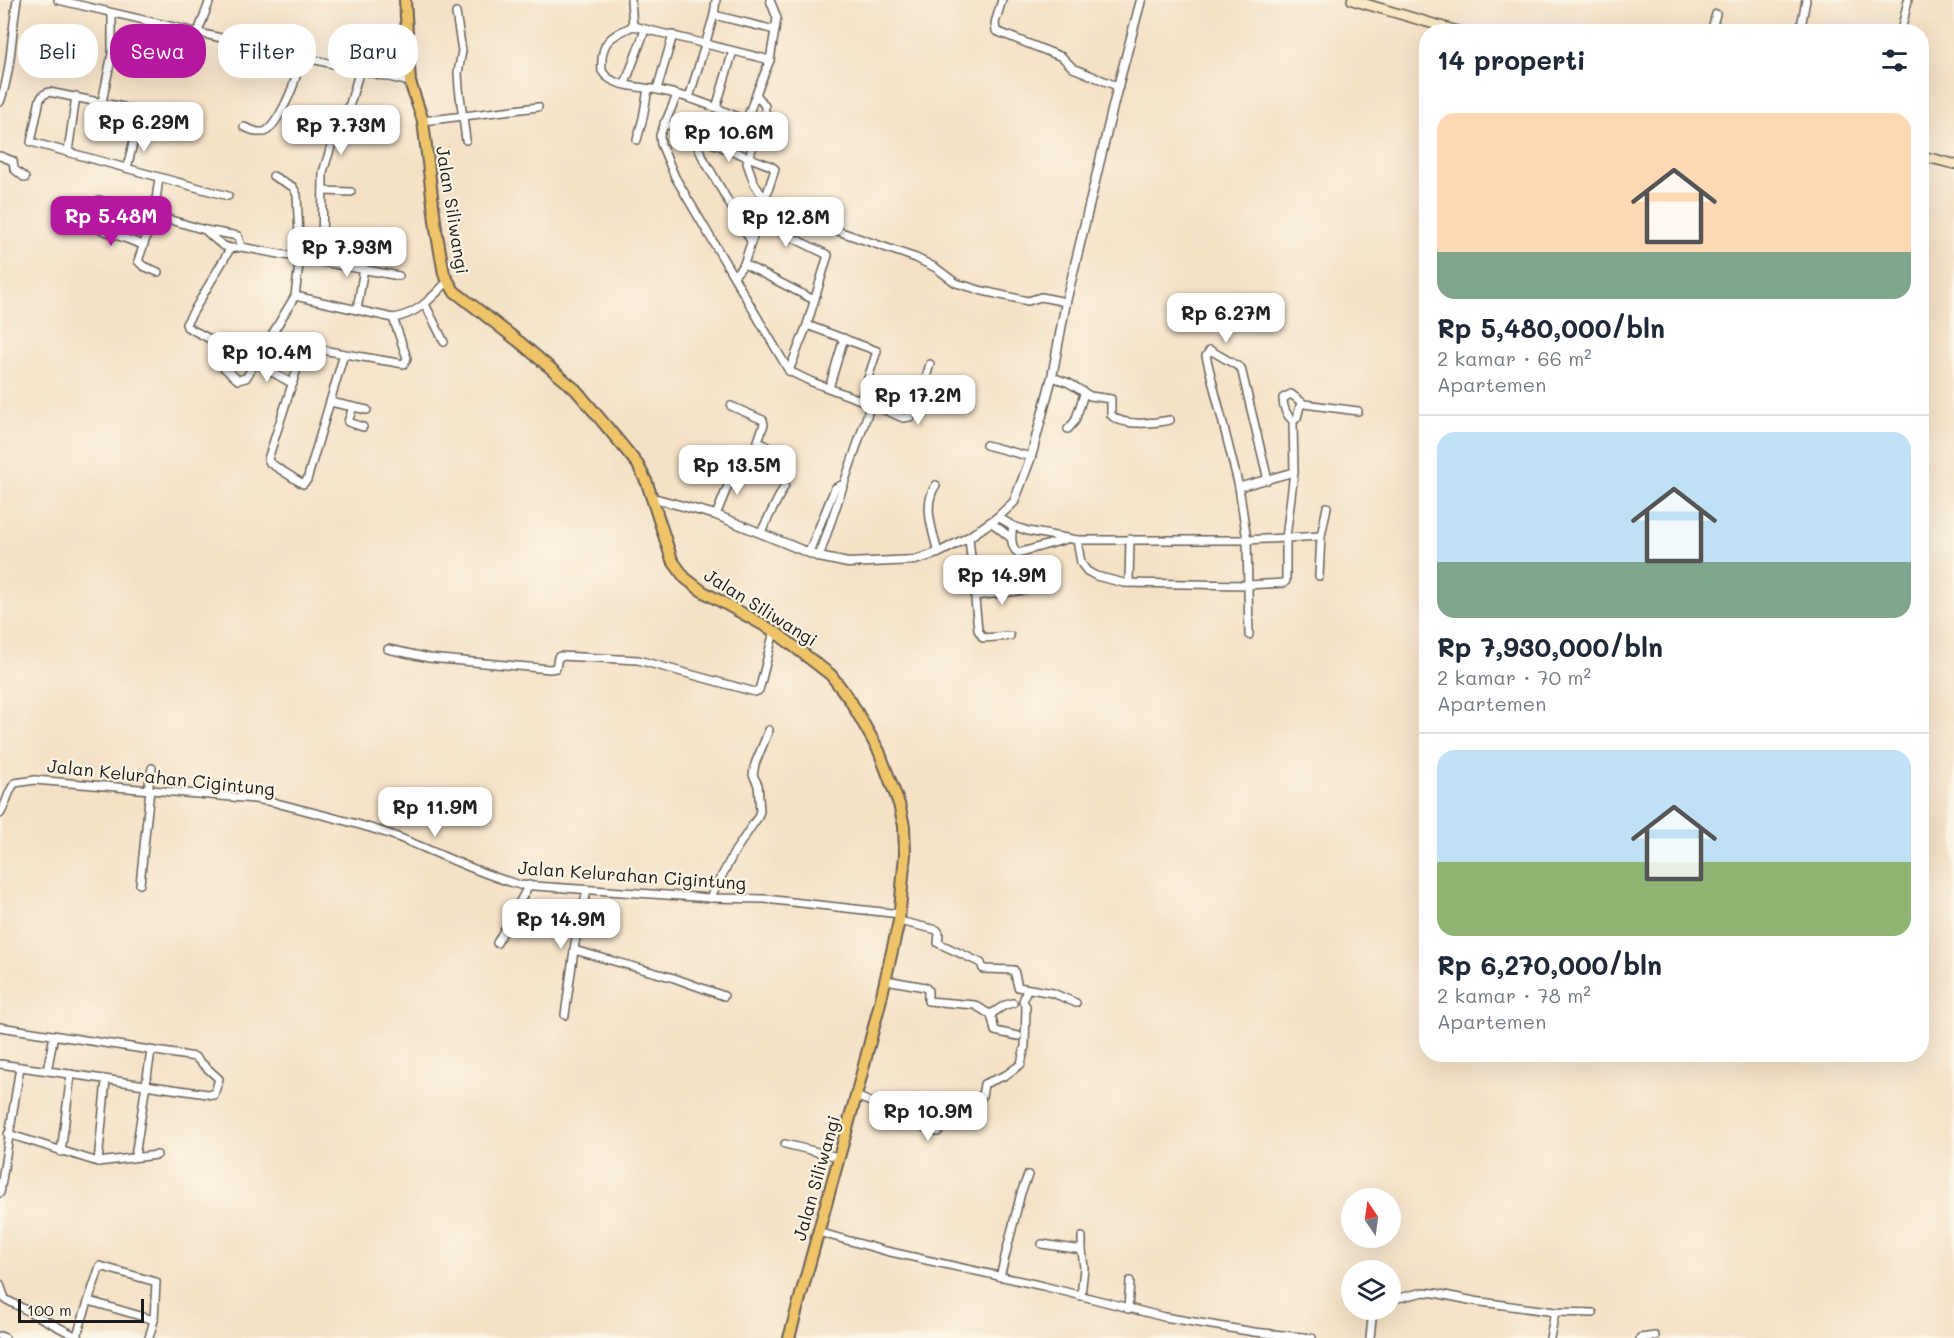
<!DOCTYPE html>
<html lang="id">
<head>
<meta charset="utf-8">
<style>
	body { margin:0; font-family:Mali,sans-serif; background:#f2f2f3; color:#1f2937; height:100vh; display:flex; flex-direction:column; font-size:22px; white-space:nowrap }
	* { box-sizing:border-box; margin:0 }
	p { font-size:20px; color:#747a83 }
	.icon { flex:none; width:33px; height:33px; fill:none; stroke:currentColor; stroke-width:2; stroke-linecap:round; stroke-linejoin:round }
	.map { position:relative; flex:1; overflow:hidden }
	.drawer { position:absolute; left:1419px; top:24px; width:510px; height:1038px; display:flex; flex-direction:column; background:#fff; border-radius:24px; box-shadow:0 6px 24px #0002 }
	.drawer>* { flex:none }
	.hud { position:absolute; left:18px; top:24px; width:570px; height:54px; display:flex; gap:12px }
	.needle { width:39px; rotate:347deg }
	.tools { position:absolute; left:1341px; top:1188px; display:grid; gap:12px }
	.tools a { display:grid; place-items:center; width:60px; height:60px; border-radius:50%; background:#fff; box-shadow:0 6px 24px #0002; font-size:30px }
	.scale { position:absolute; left:18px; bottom:15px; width:126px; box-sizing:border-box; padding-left:6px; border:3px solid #1c1c1c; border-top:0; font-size:16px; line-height:21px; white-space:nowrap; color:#1c1c1c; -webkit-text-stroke:4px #fcf5e5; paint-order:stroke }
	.price { position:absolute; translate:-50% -51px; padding:0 14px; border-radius:12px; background:#fff; color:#222; font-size:20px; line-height:39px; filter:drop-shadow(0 2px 3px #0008) }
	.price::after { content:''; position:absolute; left:50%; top:36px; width:18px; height:14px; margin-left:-9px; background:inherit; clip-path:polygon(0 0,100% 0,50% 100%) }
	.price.current { background:#b5179e; color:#fff }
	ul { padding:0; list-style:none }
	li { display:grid; align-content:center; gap:12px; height:318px; padding:0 18px }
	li+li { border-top:2px solid #e0e1e3 }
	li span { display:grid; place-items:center; height:186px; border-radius:18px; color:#555 }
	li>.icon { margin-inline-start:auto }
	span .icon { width:108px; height:108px; fill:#fffc; stroke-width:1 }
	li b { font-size:26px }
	h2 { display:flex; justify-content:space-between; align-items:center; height:72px; padding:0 18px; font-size:26px }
	.tag { padding:0 21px; border-radius:24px; background:#fff; box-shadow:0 6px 24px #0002; font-size:21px; line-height:54px }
	.tag.current { background:#b5179e; color:#fff }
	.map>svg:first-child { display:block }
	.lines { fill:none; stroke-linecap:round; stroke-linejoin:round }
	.minor-casing { stroke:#686158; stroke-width:10 }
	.tertiary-casing { stroke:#686158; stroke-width:11 }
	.secondary-casing { stroke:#686158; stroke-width:12 }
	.primary-casing { stroke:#686158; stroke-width:14 }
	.minor { stroke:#fff; stroke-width:7 }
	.tertiary { stroke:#fff; stroke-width:8 }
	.secondary { stroke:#f9e7c3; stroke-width:9 }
	.primary { stroke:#efc469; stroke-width:10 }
	.labels { text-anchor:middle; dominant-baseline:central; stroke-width:4.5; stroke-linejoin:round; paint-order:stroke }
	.street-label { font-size:18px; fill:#1c1c1c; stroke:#fcf5e5 }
</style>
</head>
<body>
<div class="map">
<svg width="1954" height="1338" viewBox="0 0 1954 1338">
	<rect width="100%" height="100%" fill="#fcf5e5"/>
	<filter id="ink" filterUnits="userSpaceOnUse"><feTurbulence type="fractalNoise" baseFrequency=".0167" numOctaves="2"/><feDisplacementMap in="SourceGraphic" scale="12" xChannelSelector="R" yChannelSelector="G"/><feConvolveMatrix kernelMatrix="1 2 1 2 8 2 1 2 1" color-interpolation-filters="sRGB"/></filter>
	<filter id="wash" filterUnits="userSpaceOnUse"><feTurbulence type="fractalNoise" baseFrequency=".008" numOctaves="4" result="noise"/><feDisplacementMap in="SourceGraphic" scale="24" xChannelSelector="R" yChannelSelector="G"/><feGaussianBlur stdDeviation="1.35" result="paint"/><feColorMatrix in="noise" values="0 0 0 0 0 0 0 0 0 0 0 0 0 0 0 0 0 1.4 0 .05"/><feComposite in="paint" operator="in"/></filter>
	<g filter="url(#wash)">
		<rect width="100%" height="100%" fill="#f5e1c6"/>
	</g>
	<g filter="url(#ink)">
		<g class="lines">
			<g class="minor-casing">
				<g id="minor">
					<path d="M 58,0 L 410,82"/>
					<path d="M 631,0 L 633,26"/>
					<path d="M 1002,0 L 995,23 L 996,31 L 1062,57 L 1073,68 L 1119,87"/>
					<path d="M 456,13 L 462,51 L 458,73 L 459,88 L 466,140"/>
					<path d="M 714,15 L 775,30"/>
					<path d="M 198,32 L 210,0"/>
					<path d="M 1711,32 L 1716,14"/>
					<path d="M 1800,32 L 1806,0"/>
					<path d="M 1901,32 L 1908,0"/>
					<path d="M 625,84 L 645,30"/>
					<path d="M 657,89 L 673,35"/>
					<path d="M 677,95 L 660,135 L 661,144 L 675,177 L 789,371 L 812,382 L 871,404 L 819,557"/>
					<path d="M 689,98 L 714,15 L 716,0"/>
					<path d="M 0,102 C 12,70 11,34 17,0"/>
					<path d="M 102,102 L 112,54 L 112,13"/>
					<path d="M 716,108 L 733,51"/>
					<path d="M 134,112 L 123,107 L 49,92 L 43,95 L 40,99 L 31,142 L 228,196"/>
					<path d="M 423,121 L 538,107"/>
					<path d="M 746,121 L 756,94"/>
					<path d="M 664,123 L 696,137 L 696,143 L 702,156 L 751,241"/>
					<path d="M 244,127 L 257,132 L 265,132 C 278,124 295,86 297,71 C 297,66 295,61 294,56"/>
					<path d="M 760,127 C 727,112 694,97 658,90 C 641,86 612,88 602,71 C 600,42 609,37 633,26 L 770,60"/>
					<path d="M 696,137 L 771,166 L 775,169 L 744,264 L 734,276"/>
					<path d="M 637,140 L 643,118 L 648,89"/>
					<path d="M 68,152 L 76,96"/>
					<path d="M 0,156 L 13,161 L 14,169 L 25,178"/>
					<path d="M 127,168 L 137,127"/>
					<path d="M 273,176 L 293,187 L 297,195 L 300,257 L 295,296"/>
					<path d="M 159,178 L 154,215 L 205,230 L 238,236 L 241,247"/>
					<path d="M 323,191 L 351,192"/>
					<path d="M 99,200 L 154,215 L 138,261 L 143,266 L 158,272"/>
					<path d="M 765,200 L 754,183 L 747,163 L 765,112 L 765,106 L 756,94 L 770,60 L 777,18 L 770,0"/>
					<path d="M 763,205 L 916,258 L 936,268 L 956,283 L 983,291 L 1028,301 L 1041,297 L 1066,302"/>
					<path d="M 758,221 L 828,255 L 807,325 L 789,371"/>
					<path d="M 89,225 L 143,245"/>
					<path d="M 205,230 C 216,240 225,252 241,247 L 399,276"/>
					<path d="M 230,249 L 186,324 L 187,327 L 225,347 L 227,354 L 222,366 L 238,380 L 246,378 L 295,296 L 393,318 C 416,315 432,298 447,282"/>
					<path d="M 322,261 L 323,172 L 340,118 L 350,104 L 359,73 L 354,69"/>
					<path d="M 744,264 L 814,300"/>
					<path d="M 425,304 L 444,342"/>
					<path d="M 357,310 L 364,268"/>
					<path d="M 807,325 L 877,351 L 861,399"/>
					<path d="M 271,337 L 304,347 L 404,364 L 407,358 L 393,318"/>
					<path d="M 304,347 L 268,459 L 270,463 L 303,484 L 307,480 L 344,354"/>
					<path d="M 254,362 L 293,384"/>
					<path d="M 1052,377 L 1069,383 L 1090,396 L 1111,399 L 1111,415 C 1123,427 1155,423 1170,420"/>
					<path d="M 829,388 L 844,338"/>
					<path d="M 330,402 L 367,410"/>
					<path d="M 871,404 L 903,418 L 910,417 L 919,401 L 930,364"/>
					<path d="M 731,406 L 763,420 L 764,424 L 758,441 L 784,457 L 778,472 L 785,485 L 761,532"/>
					<path d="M 353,407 L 348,422 L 363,427"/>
					<path d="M 1293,421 L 1297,418 L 1301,402"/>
					<path d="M 1068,429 L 1075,421 L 1084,394"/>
					<path d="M 986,445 L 1031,457"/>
					<path d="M 936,485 C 922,505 933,531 938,553"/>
					<path d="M 1239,487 L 1294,472"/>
					<path d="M 716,515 L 736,466"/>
					<path d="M 998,517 L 1013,526 L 1028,531 L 1077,540 L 1247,540 L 1321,536"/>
					<path d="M 991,522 L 1011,538"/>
					<path d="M 1013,526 C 1011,536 1010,547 1018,553 L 1067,539"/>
					<path d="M 969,537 L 978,630 L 983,638 L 1010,636"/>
					<path d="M 1077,540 L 1081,563 L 1087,571 L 1096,576 L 1124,583 L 1247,585 L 1284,583 L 1286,581 L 1286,538 L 1294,472 L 1293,421 C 1286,415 1283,407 1283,398 L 1291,394 L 1304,404 L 1358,411"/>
					<path d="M 809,552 L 835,488 L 844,484"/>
					<path d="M 1319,576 L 1321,536 L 1327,507"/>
					<path d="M 1129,583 L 1130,539"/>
					<path d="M 975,596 L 1026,590"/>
					<path d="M 1249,635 L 1247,540 L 1239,487 L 1206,356 L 1210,350 L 1241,368 L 1268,480"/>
					<path d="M 388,649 L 429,658 L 550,669 L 556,668 L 558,657 L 560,656 L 638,660 L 755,692 L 759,690 L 761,683 L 774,631"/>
					<path d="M 148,790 L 152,768"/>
					<path d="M 0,814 C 7,804 7,792 15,783 L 35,780 L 255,799 L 273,802 C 312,813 353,821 392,835 C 435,851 476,873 520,885 L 710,898 L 765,899 L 900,914"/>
					<path d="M 140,884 L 150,790"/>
					<path d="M 710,898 L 735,851 L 758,817 L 760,811 L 758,785 L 753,775 L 755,764 L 769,730"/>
					<path d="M 899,921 L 937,930 L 939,933 L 938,943 L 981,963 L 983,969 L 1014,970 L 1018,987 L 1053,993 L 1076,1003"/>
					<path d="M 497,943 L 529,885"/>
					<path d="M 574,950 L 674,978 L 724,996"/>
					<path d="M 886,980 L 925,987 L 928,990 L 928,1001 L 975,1005 L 986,1012 L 991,1014 L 1005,1005 L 1013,1003"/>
					<path d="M 991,1014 L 995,1031 L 1018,1036"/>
					<path d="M 565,1015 L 575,943 L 587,890"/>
					<path d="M 0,1027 L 195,1057 L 219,1079 L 214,1095 L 0,1064"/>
					<path d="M 47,1071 L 54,1035"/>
					<path d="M 856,1096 L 882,1107 L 881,1112 L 938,1132 L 944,1125 L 951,1104 L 978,1103 L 982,1097 L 984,1084 L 1006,1075 L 1021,1064 L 1025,1046 L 1026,1006 L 1023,1001 L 1027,989"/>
					<path d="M 8,1134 L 98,1162 L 157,1155"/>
					<path d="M 785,1144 L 838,1157"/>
					<path d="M 61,1152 L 71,1074"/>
					<path d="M 135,1157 L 151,1051"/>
					<path d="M 98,1162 L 106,1080"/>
					<path d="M 0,1193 L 20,1067"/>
					<path d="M 818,1232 L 886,1251 L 1043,1286 L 1164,1317 L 1254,1332 L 1312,1338"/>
					<path d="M 1042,1244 L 1082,1250 L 1082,1237"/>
					<path d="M 1000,1277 L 1021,1193 L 1028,1175"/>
					<path d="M 0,1284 L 5,1299 L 79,1338"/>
					<path d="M 1081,1296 L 1084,1268 L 1082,1250"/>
					<path d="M 1390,1300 L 1424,1292 L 1435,1293 L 1474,1301 L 1555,1312 L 1593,1313"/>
					<path d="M 89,1301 L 154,1320"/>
					<path d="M 1128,1309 L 1130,1281"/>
					<path d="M 0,1336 L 5,1338"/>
					<path d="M 76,1338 L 100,1266 L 156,1282 L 154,1320 L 149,1338"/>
					<path d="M 1370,1338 L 1373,1310"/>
					<path d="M 1550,1338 L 1555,1312"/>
					<path d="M 1640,1338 L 1655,1336"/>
				</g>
			</g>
			<g class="tertiary-casing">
				<path id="tertiary" d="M 653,498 L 716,515 L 819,557 L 848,563 L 915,560 L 938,553 L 969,537 L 998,517 L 1014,502 L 1031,457 L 1052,377 L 1066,302 L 1117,90 L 1141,0"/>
			</g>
			<g class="secondary-casing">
				<g id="secondary">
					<path d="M 1352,0 L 1461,32"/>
					<path d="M 1922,156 L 1954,164"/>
				</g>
			</g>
			<g class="primary-casing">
				<path id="primary" d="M 405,0 L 410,82 L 423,121 L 436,229 L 444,274 L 454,291 L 522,344 L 576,390 L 622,445 L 638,465 L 647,483 L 672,560 L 685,578 L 702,591 L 774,631 L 831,675 L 850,700 L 879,751 L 899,804 L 904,826 L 905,854 L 899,921 L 880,1003 L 856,1096 L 789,1338"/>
			</g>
			<use href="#minor" class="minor"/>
			<use href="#tertiary" class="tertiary"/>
			<use href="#secondary" class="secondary"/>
			<use href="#primary" class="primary"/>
		</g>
	</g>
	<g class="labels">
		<g class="street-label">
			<text transform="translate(453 210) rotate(81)">Jalan Siliwangi</text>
			<text transform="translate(761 607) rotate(32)">Jalan Siliwangi</text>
			<text transform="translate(161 777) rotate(6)">Jalan Kelurahan Cigintung</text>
			<text transform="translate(632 875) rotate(4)">Jalan Kelurahan Cigintung</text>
			<text transform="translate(816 1178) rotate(-74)">Jalan Siliwangi</text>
		</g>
	</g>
</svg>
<div class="tools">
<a><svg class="needle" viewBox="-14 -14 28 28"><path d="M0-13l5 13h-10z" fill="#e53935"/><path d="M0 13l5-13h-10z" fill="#747a83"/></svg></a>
<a><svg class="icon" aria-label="layers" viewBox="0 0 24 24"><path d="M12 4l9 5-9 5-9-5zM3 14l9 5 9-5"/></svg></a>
</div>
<div class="scale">100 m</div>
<b class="price" style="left:144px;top:153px">Rp 6.29M</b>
<b class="price" style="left:341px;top:156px">Rp 7.73M</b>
<b class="price" style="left:729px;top:163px">Rp 10.6M</b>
<b class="price current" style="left:111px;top:247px">Rp 5.48M</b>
<b class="price" style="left:786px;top:248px">Rp 12.8M</b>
<b class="price" style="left:347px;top:278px">Rp 7.93M</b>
<b class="price" style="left:1226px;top:344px">Rp 6.27M</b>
<b class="price" style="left:267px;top:383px">Rp 10.4M</b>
<b class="price" style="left:918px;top:426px">Rp 17.2M</b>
<b class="price" style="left:737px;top:496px">Rp 13.5M</b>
<b class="price" style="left:1002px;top:606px">Rp 14.9M</b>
<b class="price" style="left:435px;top:838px">Rp 11.9M</b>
<b class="price" style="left:561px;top:950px">Rp 14.9M</b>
<b class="price" style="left:928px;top:1142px">Rp 10.9M</b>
<div class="hud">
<a class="tag">Beli</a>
<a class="tag current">Sewa</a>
<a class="tag">Filter</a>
<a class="tag">Baru</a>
</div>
<section class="drawer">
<h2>14 properti<svg class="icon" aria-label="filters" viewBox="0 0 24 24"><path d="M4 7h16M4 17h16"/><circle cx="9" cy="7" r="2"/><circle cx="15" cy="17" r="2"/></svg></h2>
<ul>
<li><span style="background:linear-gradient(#ffd9b3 75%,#7fa58c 0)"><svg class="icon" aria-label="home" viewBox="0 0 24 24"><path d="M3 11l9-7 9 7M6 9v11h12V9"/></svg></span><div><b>Rp 5,480,000/bln</b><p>2 kamar · 66 m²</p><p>Apartemen</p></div></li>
<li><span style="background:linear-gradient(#bfe0f5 70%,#7fa58c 0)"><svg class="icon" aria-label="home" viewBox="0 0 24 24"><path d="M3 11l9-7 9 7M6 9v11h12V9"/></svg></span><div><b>Rp 7,930,000/bln</b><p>2 kamar · 70 m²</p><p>Apartemen</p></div></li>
<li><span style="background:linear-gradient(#bfe0f5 60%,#8fb573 0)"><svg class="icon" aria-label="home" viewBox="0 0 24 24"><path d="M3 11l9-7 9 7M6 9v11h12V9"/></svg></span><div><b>Rp 6,270,000/bln</b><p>2 kamar · 78 m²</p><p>Apartemen</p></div></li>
</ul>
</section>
</div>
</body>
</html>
